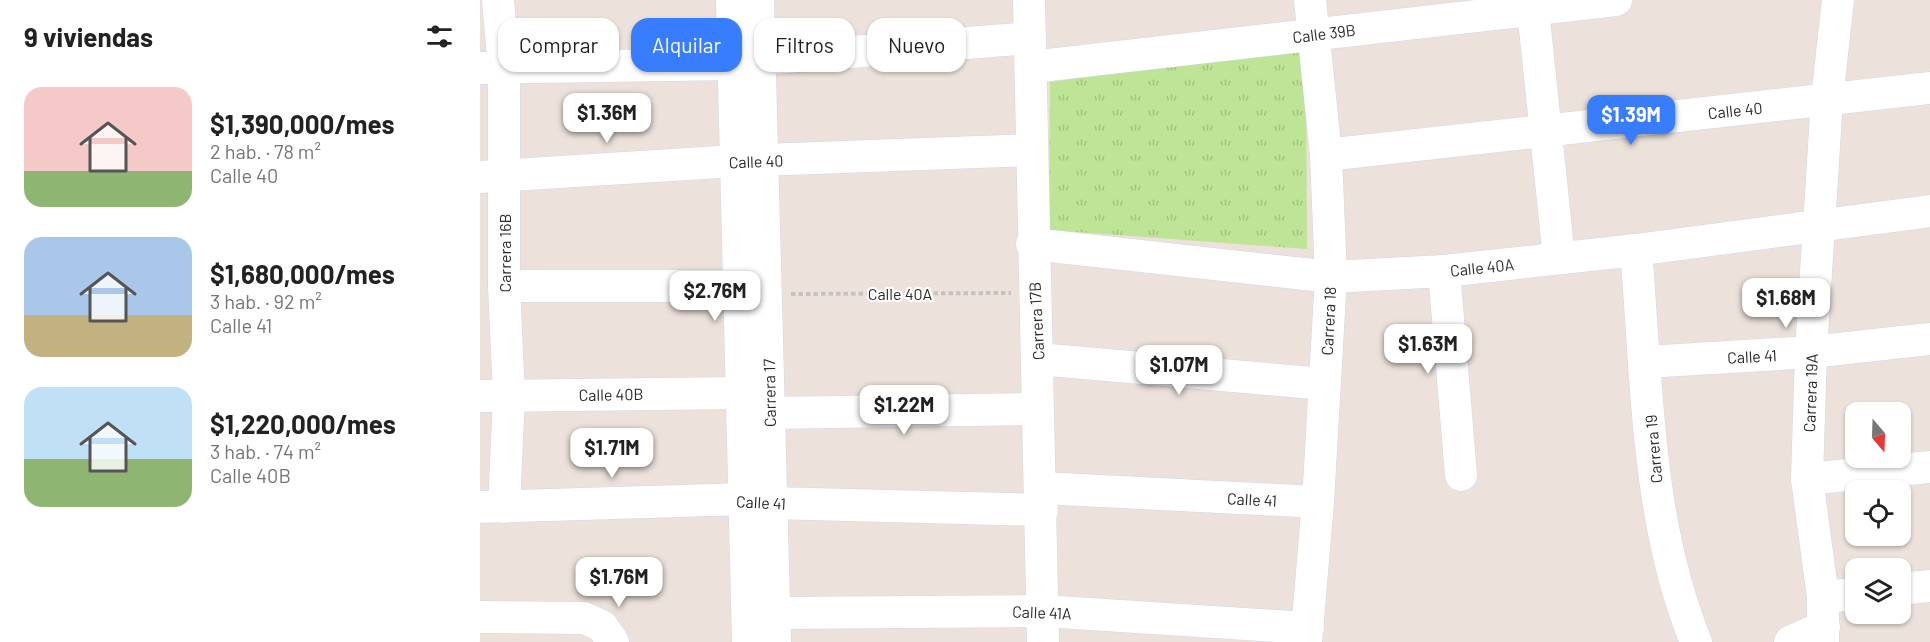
<!DOCTYPE html>
<html lang="es">
<head>
<meta charset="utf-8">
<style>
	body { margin:0; font-family:Barlow,sans-serif; background:#f6f6f6; color:#222; height:100vh; display:flex; flex-direction:column; font-size:22px; white-space:nowrap }
	* { box-sizing:border-box; margin:0 }
	p { font-size:20px; color:#767676 }
	.icon { flex:none; width:33px; height:33px; fill:none; stroke:currentColor; stroke-width:2; stroke-linecap:round; stroke-linejoin:round }
	.map { position:relative; flex:1; overflow:hidden }
	.side { display:flex; flex-direction:column; background:#fff; width:480px }
	.side>* { flex:none }
	.banner { position:absolute; left:18px; top:18px; width:570px; height:54px; display:flex; gap:12px }
	.needle { width:39px; rotate:161deg }
	.fabs { position:absolute; left:1365px; top:402px; display:grid; gap:12px }
	.fabs a { display:grid; place-items:center; width:66px; height:66px; border-radius:12px; background:#fff; box-shadow:0 2px 4px #0004; font-size:30px }
	.price { position:absolute; translate:-50% -51px; padding:0 14px; border-radius:12px; background:#fff; color:#222; font-size:20px; line-height:39px; filter:drop-shadow(0 2px 3px #0008) }
	.price::after { content:''; position:absolute; left:50%; top:36px; width:18px; height:14px; margin-left:-9px; background:inherit; clip-path:polygon(0 0,100% 0,50% 100%) }
	.price.selected { background:#377dfd; color:#fff }
	ul { padding:0; list-style:none }
	li { display:flex; align-items:center; gap:18px; height:150px; padding:0 24px }
	li span { display:grid; place-items:center; flex:none; width:168px; height:120px; border-radius:18px; color:#555 }
	li>.icon { margin-inline-start:auto }
	span .icon { width:72px; height:72px; fill:#fffc; stroke-width:1 }
	li b { font-size:26px }
	h2 { display:flex; justify-content:space-between; align-items:center; height:72px; padding:0 24px; font-size:26px }
	.tag { padding:0 21px; border-radius:18px; background:#fff; box-shadow:0 2px 4px #0004; font-size:21px; line-height:54px }
	.tag.selected { background:#377dfd; color:#fff }
	main { display:flex; flex:1; min-height:0 }
	.map>svg:first-child { display:block }
	.grass { fill:url(#grass-tufts) }
	.lines { fill:none; stroke-linecap:round; stroke-linejoin:round }
	.minor-casing { stroke:#d0d7e3; stroke-width:33 }
	.path { stroke:#c3c3c3; stroke-width:4; stroke-dasharray:4.5 3; stroke-linecap:butt }
	.minor { stroke:#fff; stroke-width:32 }
	.labels { text-anchor:middle; dominant-baseline:central; stroke-width:4.5; stroke-linejoin:round; paint-order:stroke }
	.street-label { font-size:16px; fill:#2a2a2a; stroke:#fff }
</style>
</head>
<body>
<main>
<section class="side">
<h2>9 viviendas<svg class="icon" aria-label="filters" viewBox="0 0 24 24"><path d="M4 7h16M4 17h16"/><circle cx="9" cy="7" r="2"/><circle cx="15" cy="17" r="2"/></svg></h2>
<ul>
<li><span style="background:linear-gradient(#f6c9c9 70%,#8fb573 0)"><svg class="icon" aria-label="home" viewBox="0 0 24 24"><path d="M3 11l9-7 9 7M6 9v11h12V9"/></svg></span><div><b>$1,390,000/mes</b><p>2 hab. · 78 m²</p><p>Calle 40</p></div></li>
<li><span style="background:linear-gradient(#a9c7e8 65%,#c2b280 0)"><svg class="icon" aria-label="home" viewBox="0 0 24 24"><path d="M3 11l9-7 9 7M6 9v11h12V9"/></svg></span><div><b>$1,680,000/mes</b><p>3 hab. · 92 m²</p><p>Calle 41</p></div></li>
<li><span style="background:linear-gradient(#bfe0f5 60%,#8fb573 0)"><svg class="icon" aria-label="home" viewBox="0 0 24 24"><path d="M3 11l9-7 9 7M6 9v11h12V9"/></svg></span><div><b>$1,220,000/mes</b><p>3 hab. · 74 m²</p><p>Calle 40B</p></div></li>
</ul>
</section>
<div class="map">
<svg width="1450" height="642" viewBox="0 0 1450 642">
	<defs>
		<pattern id="grass-tufts" width="24" height="20" patternUnits="userSpaceOnUse" patternTransform="scale(1.5)"><rect width="24" height="20" fill="#bee496"/><path d="M3 7l-1-3M5 7V3M7 7l1-3M15 17l-1-3M17 17v-4M19 17l1-3" fill="none" stroke="#a3c481"/></pattern>
	</defs>
	<rect width="100%" height="100%" fill="#ece2db"/>
	<path class="grass" d="M 826,47 L 827,249 L 569,230 L 570,82 Z"/>
	<g class="lines">
		<g class="minor-casing">
			<g id="minor">
				<path d="M 18,0 L 24,68 L 24,286 L 29,396 L 24,507"/>
				<path d="M 252,0 L 268,642"/>
				<path d="M 278,0 L 295,642"/>
				<path d="M 549,0 L 563,642"/>
				<path d="M 1052,0 L 1079,258"/>
				<path d="M 280,59 L 550,38"/>
				<path d="M 551,67 L 1136,0"/>
				<path d="M 0,68 L 254,64"/>
				<path d="M 846,155 L 1450,88"/>
				<path d="M 0,177 L 256,161 L 552,150"/>
				<path d="M 552,244 L 851,277 L 964,271 L 1156,250 L 1450,211"/>
				<path d="M 1156,250 C 1167,380 1166,520 1216,642"/>
				<path d="M 964,271 L 981,475"/>
				<path d="M 24,286 L 259,286"/>
				<path d="M 558,359 L 845,384"/>
				<path d="M 1166,362 L 1331,352 L 1450,339"/>
				<path d="M 0,396 L 262,393"/>
				<path d="M 289,413 L 558,409"/>
				<path d="M 1327,479 L 1450,467"/>
				<path d="M 562,488 L 838,502"/>
				<path d="M 0,507 L 265,499 L 292,503 L 562,510"/>
				<path d="M 1420,589 L 1450,586"/>
				<path d="M 1343,597 L 1376,594"/>
				<path d="M 295,613 L 563,611 L 828,628"/>
				<path d="M 0,617 L 104,618 L 122,626 L 133,642"/>
				<path d="M 826,642 L 838,502 L 851,277 L 846,155 L 830,0"/>
				<path d="M 1310,642 L 1344,627"/>
				<path d="M 1343,642 L 1343,597 L 1327,479 L 1331,352 L 1347,99 L 1358,0"/>
			</g>
		</g>
		<path class="path" d="M 311,294 L 531,293"/>
		<use href="#minor" class="minor"/>
	</g>
	<g class="labels">
		<g class="street-label">
			<text transform="translate(844 33) rotate(-7)">Calle 39B</text>
			<text transform="translate(1255 110) rotate(-6)">Calle 40</text>
			<text transform="translate(276 161) rotate(-2)">Calle 40</text>
			<text transform="translate(24 253) rotate(-90)">Carrera 16B</text>
			<text transform="translate(1002 267) rotate(-6)">Calle 40A</text>
			<text x="420" y="293">Calle 40A</text>
			<text transform="translate(556 321) rotate(-93)">Carrera 17B</text>
			<text transform="translate(848 321) rotate(-87)">Carrera 18</text>
			<text transform="translate(1272 356) rotate(-3)">Calle 41</text>
			<text transform="translate(289 393) rotate(-91)">Carrera 17</text>
			<text transform="translate(1330 393) rotate(-88)">Carrera 19A</text>
			<text transform="translate(131 394) rotate(-1)">Calle 40B</text>
			<text transform="translate(1173 449) rotate(-95)">Carrera 19</text>
			<text transform="translate(772 499) rotate(3)">Calle 41</text>
			<text transform="translate(281 502) rotate(3)">Calle 41</text>
			<text transform="translate(562 612) rotate(2)">Calle 41A</text>
		</g>
	</g>
</svg>
<div class="fabs">
<a><svg class="needle" viewBox="-14 -14 28 28"><path d="M0-13l5 13h-10z" fill="#e53935"/><path d="M0 13l5-13h-10z" fill="#767676"/></svg></a>
<a><svg class="icon" aria-label="locate" viewBox="0 0 24 24"><circle cx="12" cy="12" r="6"/><path d="M12 2v4M12 18v4M2 12h4M18 12h4"/></svg></a>
<a><svg class="icon" aria-label="layers" viewBox="0 0 24 24"><path d="M12 4l9 5-9 5-9-5zM3 14l9 5 9-5"/></svg></a>
</div>
<b class="price" style="left:127px;top:144px">$1.36M</b>
<b class="price selected" style="left:1151px;top:146px">$1.39M</b>
<b class="price" style="left:235px;top:322px">$2.76M</b>
<b class="price" style="left:1306px;top:329px">$1.68M</b>
<b class="price" style="left:948px;top:375px">$1.63M</b>
<b class="price" style="left:699px;top:396px">$1.07M</b>
<b class="price" style="left:424px;top:436px">$1.22M</b>
<b class="price" style="left:132px;top:479px">$1.71M</b>
<b class="price" style="left:139px;top:608px">$1.76M</b>
<div class="banner">
<a class="tag">Comprar</a>
<a class="tag selected">Alquilar</a>
<a class="tag">Filtros</a>
<a class="tag">Nuevo</a>
</div>
</div>
</main>
</body>
</html>
